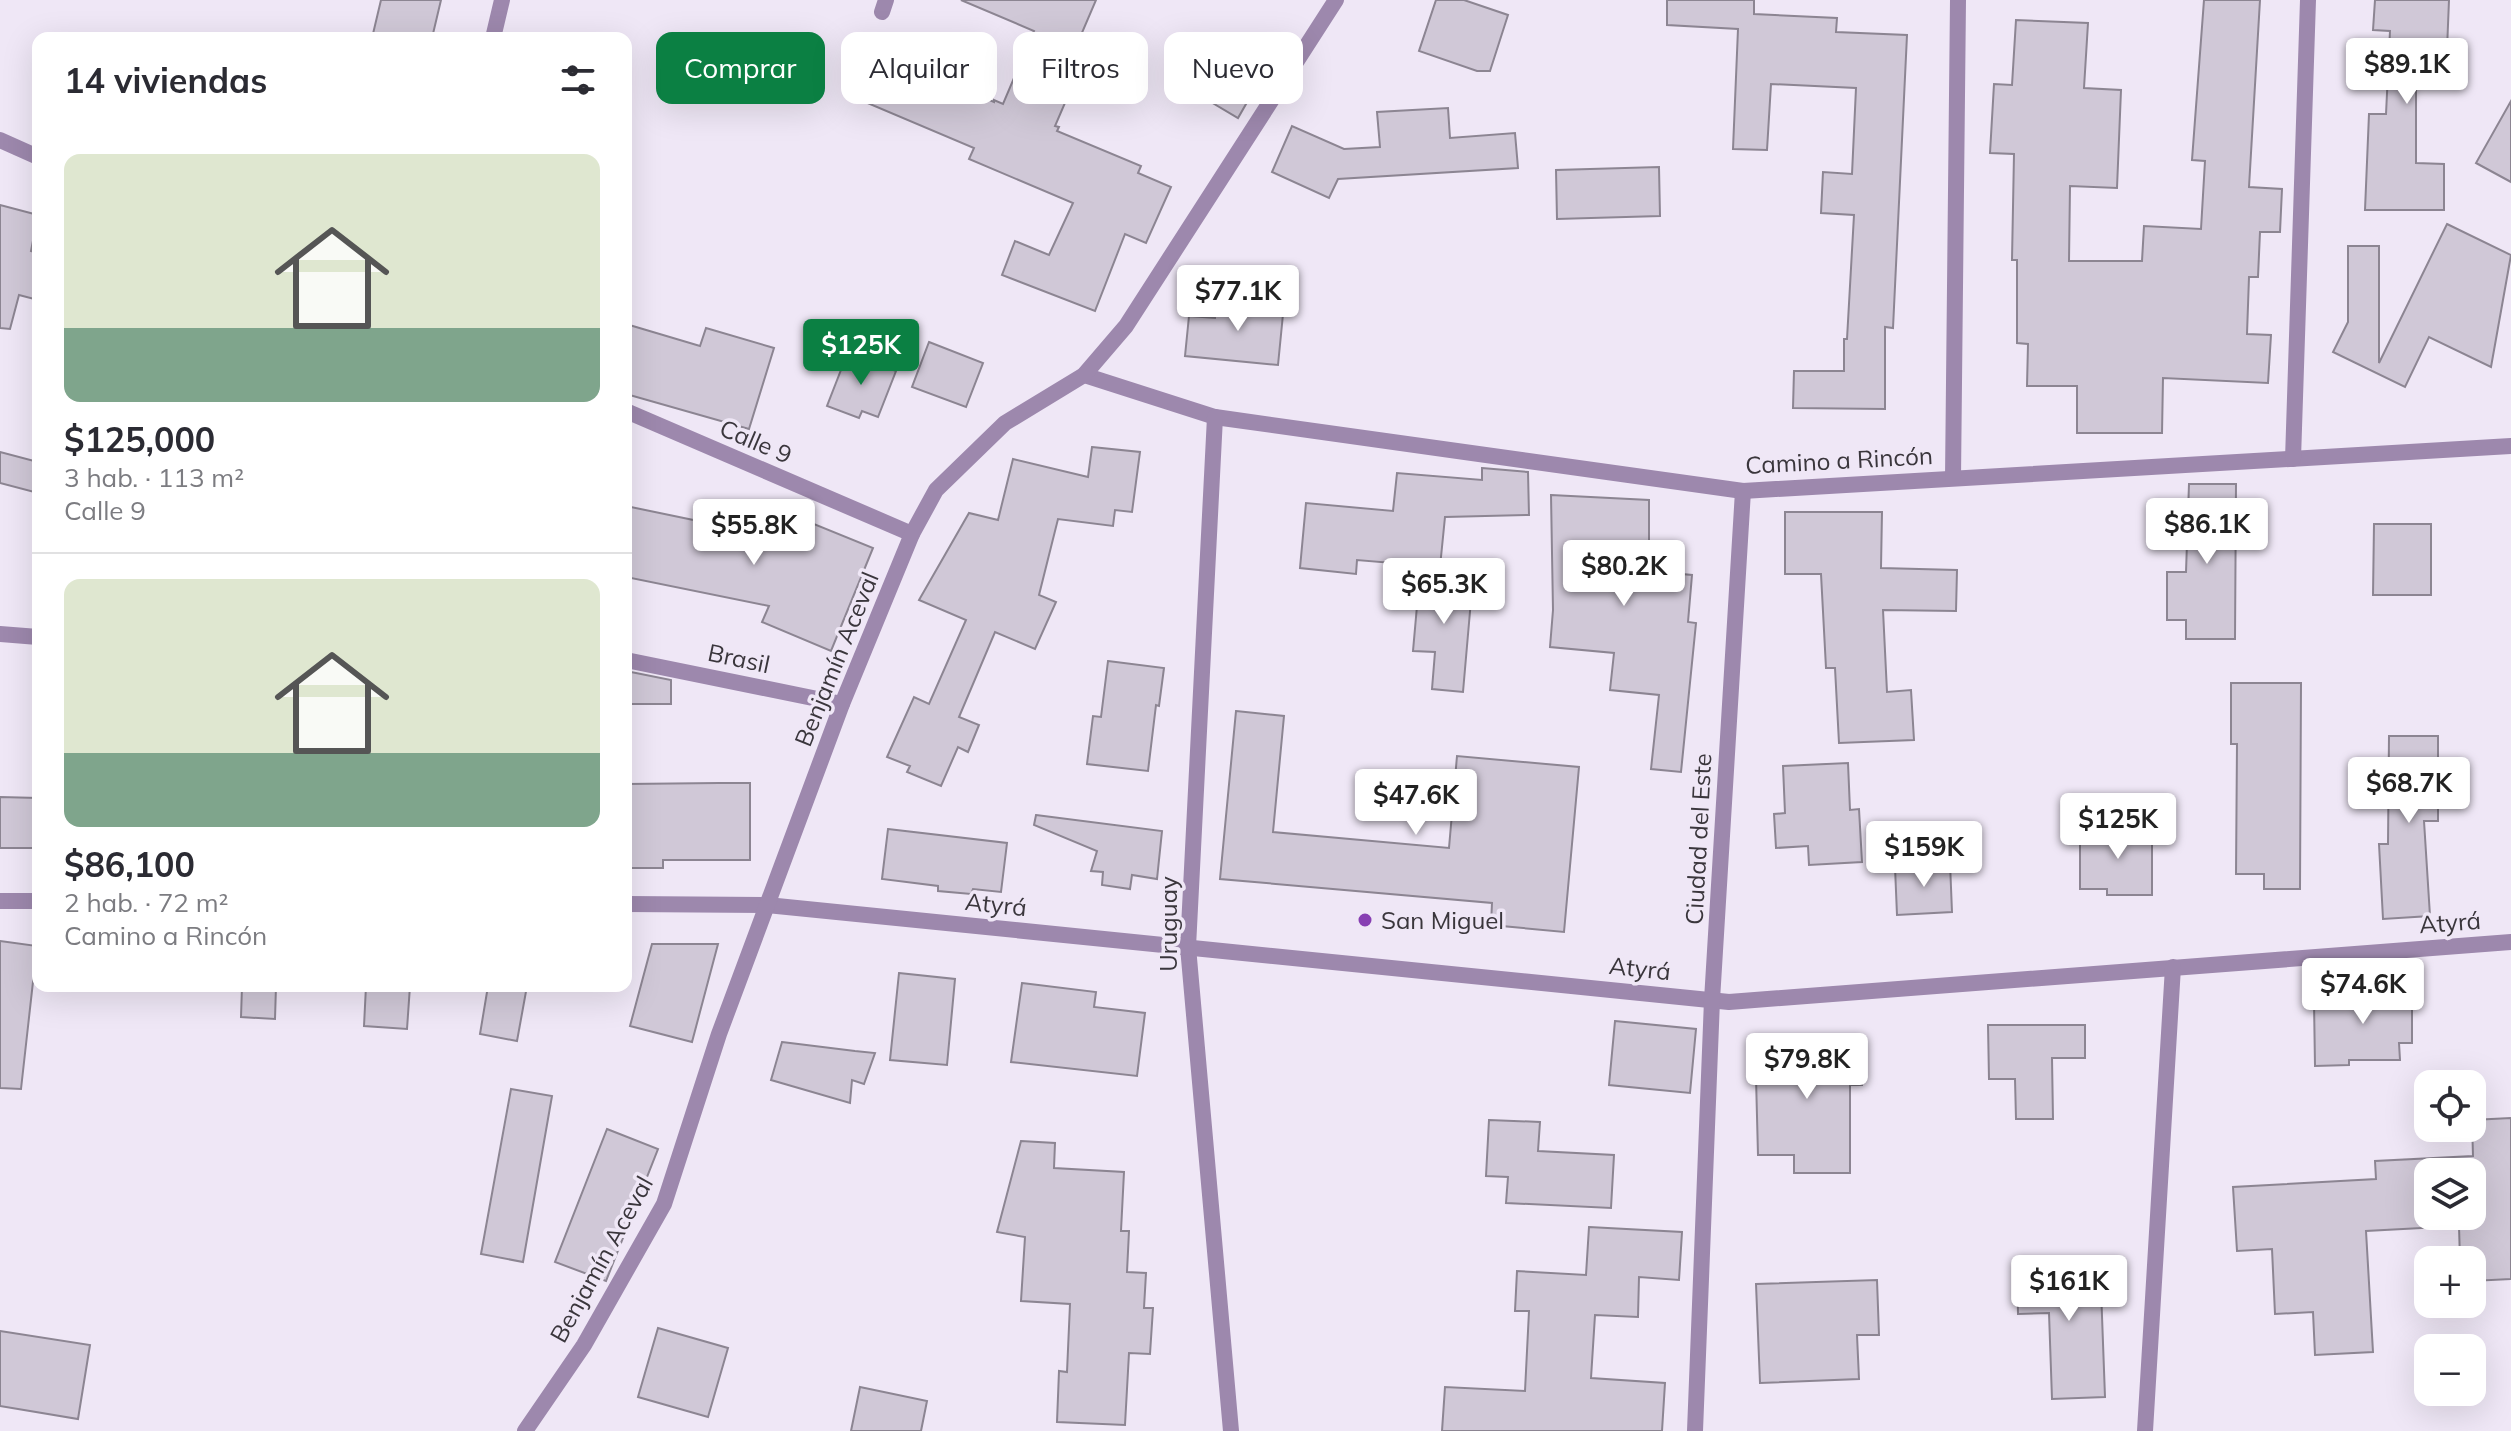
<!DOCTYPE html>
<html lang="es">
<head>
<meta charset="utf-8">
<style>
	body { margin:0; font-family:Mulish,sans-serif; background:#f2f2f3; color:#2b2b33; height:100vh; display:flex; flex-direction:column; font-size:30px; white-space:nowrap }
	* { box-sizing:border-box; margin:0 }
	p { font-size:26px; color:#7c7c81 }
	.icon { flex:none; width:44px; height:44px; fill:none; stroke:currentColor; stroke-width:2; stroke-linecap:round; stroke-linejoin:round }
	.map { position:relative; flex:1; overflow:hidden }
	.side { position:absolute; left:32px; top:32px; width:600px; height:960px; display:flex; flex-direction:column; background:#fff; border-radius:16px; box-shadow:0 8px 32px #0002 }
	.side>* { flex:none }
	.guide { position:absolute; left:656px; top:32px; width:760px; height:72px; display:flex; gap:16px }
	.fabs { position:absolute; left:2414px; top:1070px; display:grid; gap:16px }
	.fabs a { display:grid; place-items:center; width:72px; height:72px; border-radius:16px; background:#fff; box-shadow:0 8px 32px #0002; font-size:40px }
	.price { position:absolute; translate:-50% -68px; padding:0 18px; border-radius:8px; background:#fff; color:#222; font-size:26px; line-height:52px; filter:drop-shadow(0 2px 4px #0008) }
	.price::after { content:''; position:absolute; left:50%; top:48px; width:24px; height:18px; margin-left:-12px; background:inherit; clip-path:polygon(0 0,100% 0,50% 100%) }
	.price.active { background:#0b8043; color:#fff }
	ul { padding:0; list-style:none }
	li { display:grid; align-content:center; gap:16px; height:424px; padding:0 32px }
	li+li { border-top:2px solid #e1e1e2 }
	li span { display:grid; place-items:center; height:248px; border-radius:16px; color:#555 }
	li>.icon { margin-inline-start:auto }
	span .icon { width:144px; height:144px; fill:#fffc; stroke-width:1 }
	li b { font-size:34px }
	h2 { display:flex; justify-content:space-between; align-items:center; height:96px; padding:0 32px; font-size:34px }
	.tag { padding:0 28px; border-radius:16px; background:#fff; box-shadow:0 8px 32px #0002; font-size:28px; line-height:72px }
	.tag.active { background:#0b8043; color:#fff }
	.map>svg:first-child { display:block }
	.building { fill:#d0c8d7; stroke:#8c8592; stroke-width:2; fill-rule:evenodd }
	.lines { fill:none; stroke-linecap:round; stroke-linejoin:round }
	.minor { stroke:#9d88ad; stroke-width:16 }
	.tertiary { stroke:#9d88ad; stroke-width:16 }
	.poi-dot { fill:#873fb2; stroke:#efe7f6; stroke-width:3 }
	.labels { text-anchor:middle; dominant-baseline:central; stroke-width:7; stroke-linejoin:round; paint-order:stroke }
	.street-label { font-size:24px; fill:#3a363c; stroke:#efe7f6 }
	.poi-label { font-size:24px; fill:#3a363c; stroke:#efe7f6; text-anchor:start }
</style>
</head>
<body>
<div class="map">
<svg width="2511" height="1431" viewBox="0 0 2511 1431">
	<rect width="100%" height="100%" fill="#efe7f6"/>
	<g class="building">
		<path d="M 381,0 L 441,0 L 432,38 L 372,38 Z"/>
		<path d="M 961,0 L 1096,0 L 1075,49 L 1086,54 L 1055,126 L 1059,127 L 1057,131 L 1141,166 L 1138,173 L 1171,187 L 1146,243 L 1125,234 L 1095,311 L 1002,275 L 1015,241 L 1049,255 L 1073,203 L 969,159 L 974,148 L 858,99 L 879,53 L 994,102 L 994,100 L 1003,104 L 1034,31 Z"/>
		<path d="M 1436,0 L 1464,0 L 1508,15 L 1490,71 L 1477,71 L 1419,51 Z"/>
		<path d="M 1667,0 L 1754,0 L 1754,14 L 1837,18 L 1836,32 L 1907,35 L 1893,328 L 1885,327 L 1885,409 L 1793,408 L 1794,371 L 1844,371 L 1844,339 L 1847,339 L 1854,215 L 1821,213 L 1823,172 L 1852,174 L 1856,88 L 1771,84 L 1767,150 L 1733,149 L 1738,29 L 1667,25 Z"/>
		<path d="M 2204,0 L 2260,0 L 2249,187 L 2282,189 L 2280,232 L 2260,232 L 2258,277 L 2249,277 L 2247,334 L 2271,335 L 2268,383 L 2163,378 L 2162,433 L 2077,433 L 2077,386 L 2027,386 L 2028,344 L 2017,343 L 2017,260 L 2012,260 L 2014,154 L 1990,153 L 1994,84 L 2012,85 L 2016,20 L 2088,23 L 2084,88 L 2121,90 L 2117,188 L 2070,186 L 2069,261 L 2142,261 L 2144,226 L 2201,229 L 2205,161 L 2192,160 Z"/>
		<path d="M 2375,0 L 2449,0 L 2447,50 L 2456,50 L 2455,81 L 2416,79 L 2416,163 L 2444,164 L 2444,210 L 2365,210 L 2369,114 L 2386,114 L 2390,31 L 2373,30 Z"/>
		<path d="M 1213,48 L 1262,76 L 1238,118 L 1189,89 Z"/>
		<path d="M 2511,101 L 2511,182 L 2476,163 Z"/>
		<path d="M 1448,108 L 1450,138 L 1515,133 L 1518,168 L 1338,179 L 1329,198 L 1272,172 L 1292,126 L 1344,149 L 1380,147 L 1377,112 Z"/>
		<path d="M 1659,167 L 1660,216 L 1557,219 L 1556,170 Z"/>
		<path d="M 0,205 L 38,215 L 31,251 L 38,253 L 38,300 L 19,295 L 10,329 L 0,328 Z"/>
		<path d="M 2447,224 L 2511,255 L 2491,367 L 2429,337 L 2405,387 L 2333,352 L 2348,322 L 2348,246 L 2379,246 L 2379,363 Z"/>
		<path d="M 1217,298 L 1284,304 L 1278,365 L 1185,356 L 1189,316 L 1215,318 Z"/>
		<path d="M 626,324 L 700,346 L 706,328 L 774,348 L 749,429 L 626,394 Z"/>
		<path d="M 929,342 L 983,363 L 966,407 L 912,387 Z"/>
		<path d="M 848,352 L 896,371 L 878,417 L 862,411 L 859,418 L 827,406 Z"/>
		<path d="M 1092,447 L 1140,452 L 1132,512 L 1115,510 L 1113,526 L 1058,519 L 1039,595 L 1056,602 L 1035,649 L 995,632 L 959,717 L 979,725 L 968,752 L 958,747 L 941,786 L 907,772 L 910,766 L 887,757 L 914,697 L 929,704 L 966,620 L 919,600 L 969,513 L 998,520 L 1013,459 L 1088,477 Z"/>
		<path d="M 0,452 L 38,462 L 38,493 L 0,483 Z"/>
		<path d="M 1482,468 L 1528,472 L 1529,515 L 1445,517 L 1440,567 L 1357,560 L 1356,574 L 1300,568 L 1306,503 L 1393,511 L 1397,473 L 1482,480 Z"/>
		<path d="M 2189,484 L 2236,484 L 2235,639 L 2186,639 L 2186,620 L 2167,620 L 2167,572 L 2186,572 Z"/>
		<path d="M 1551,495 L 1649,500 L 1649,571 L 1692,575 L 1688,622 L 1696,623 L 1681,772 L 1651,769 L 1659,695 L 1610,690 L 1614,653 L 1550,647 L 1553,610 Z"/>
		<path d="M 626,506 L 761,534 L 772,507 L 873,548 L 831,651 L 762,622 L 769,606 L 626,577 Z"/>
		<path d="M 1785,512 L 1882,512 L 1881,568 L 1957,570 L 1956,611 L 1883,610 L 1887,692 L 1911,690 L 1914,740 L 1839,743 L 1835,668 L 1826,668 L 1821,574 L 1785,574 Z"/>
		<path d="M 2374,524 L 2431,524 L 2431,595 L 2373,595 Z"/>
		<path d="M 1420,572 L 1473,577 L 1463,692 L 1432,689 L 1435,652 L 1413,651 Z"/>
		<path d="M 1108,661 L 1164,668 L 1159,706 L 1156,705 L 1148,771 L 1087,764 L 1093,716 L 1101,717 Z"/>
		<path d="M 626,671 L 671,680 L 671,704 L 626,704 Z"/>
		<path d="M 2231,683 L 2301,683 L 2300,889 L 2264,889 L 2264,874 L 2236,874 L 2237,744 L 2231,744 Z"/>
		<path d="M 1236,711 L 1284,716 L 1273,832 L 1449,848 L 1457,756 L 1579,767 L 1564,932 L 1491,925 L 1492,903 L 1220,879 Z"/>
		<path d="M 2389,736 L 2438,736 L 2438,821 L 2424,821 L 2430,916 L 2383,919 L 2379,844 L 2388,844 Z"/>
		<path d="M 1848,763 L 1850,810 L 1859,809 L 1862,862 L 1809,865 L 1808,846 L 1776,848 L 1774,814 L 1785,813 L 1783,766 Z"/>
		<path d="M 719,783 L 750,783 L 750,860 L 663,860 L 663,868 L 626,868 L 626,784 Z"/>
		<path d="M 0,797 L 38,798 L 38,848 L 0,848 Z"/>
		<path d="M 1036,815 L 1162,831 L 1157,879 L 1132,875 L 1130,889 L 1102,885 L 1103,872 L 1091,871 L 1097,851 L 1034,825 Z"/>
		<path d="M 2107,827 L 2152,827 L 2152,895 L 2107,895 L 2107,889 L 2080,889 L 2080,836 L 2107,836 Z"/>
		<path d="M 888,829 L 1007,843 L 1001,892 L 973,889 L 971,894 L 938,891 L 938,886 L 882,879 Z"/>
		<path d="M 1950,863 L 1952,912 L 1897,915 L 1895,867 Z"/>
		<path d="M 0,941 L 37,946 L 21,1089 L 0,1088 Z"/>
		<path d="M 652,944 L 718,944 L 692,1042 L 630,1026 Z"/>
		<path d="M 899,973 L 955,979 L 947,1065 L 890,1060 Z"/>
		<path d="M 1022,983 L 1096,992 L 1094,1007 L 1145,1013 L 1137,1076 L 1011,1062 Z"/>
		<path d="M 242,986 L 276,986 L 275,1019 L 241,1017 Z"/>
		<path d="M 366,986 L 410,986 L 407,1029 L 364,1026 Z"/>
		<path d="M 488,986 L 527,986 L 517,1041 L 480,1034 Z"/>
		<path d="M 2412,988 L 2412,1043 L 2399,1043 L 2400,1060 L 2349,1060 L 2349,1065 L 2315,1066 L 2314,1002 L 2346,1002 L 2345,989 Z"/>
		<path d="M 1615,1021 L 1696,1029 L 1690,1093 L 1609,1085 Z"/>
		<path d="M 1988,1025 L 2085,1025 L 2085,1058 L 2052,1058 L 2053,1119 L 2016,1119 L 2015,1079 L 1989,1079 Z"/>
		<path d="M 1755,1039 L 1862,1039 L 1862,1085 L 1850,1085 L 1850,1173 L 1794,1173 L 1794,1155 L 1758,1155 Z"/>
		<path d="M 782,1042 L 855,1051 L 875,1053 L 864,1084 L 852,1080 L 850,1103 L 771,1080 Z"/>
		<path d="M 511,1089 L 552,1096 L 523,1262 L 481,1254 Z"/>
		<path d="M 2511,1118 L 2511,1279 L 2472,1281 L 2472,1260 L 2460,1260 L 2459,1226 L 2366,1231 L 2373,1352 L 2315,1355 L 2313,1312 L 2275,1314 L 2272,1249 L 2237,1251 L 2233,1187 L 2376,1179 L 2375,1161 L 2473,1156 L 2472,1120 ZM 2428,1172 L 2472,1172 L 2472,1216 L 2428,1216 Z"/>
		<path d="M 1489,1120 L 1540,1122 L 1538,1151 L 1614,1155 L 1611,1208 L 1506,1203 L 1508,1177 L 1486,1176 Z"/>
		<path d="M 607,1129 L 658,1149 L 606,1281 L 555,1262 Z"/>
		<path d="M 1021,1141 L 1055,1143 L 1054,1168 L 1124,1172 L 1121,1231 L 1129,1231 L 1127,1272 L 1146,1273 L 1144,1308 L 1153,1308 L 1150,1354 L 1129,1353 L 1125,1425 L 1057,1422 L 1059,1371 L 1067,1372 L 1070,1304 L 1021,1301 L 1025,1237 L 997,1232 Z"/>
		<path d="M 1589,1227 L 1682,1232 L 1679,1280 L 1639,1277 L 1638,1317 L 1595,1315 L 1591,1378 L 1665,1383 L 1662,1431 L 1442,1431 L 1445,1387 L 1525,1391 L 1529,1311 L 1515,1311 L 1517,1271 L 1586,1275 Z"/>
		<path d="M 2100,1262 L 2105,1397 L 2052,1399 L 2049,1313 L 2018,1314 L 2017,1265 Z"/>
		<path d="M 1877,1280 L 1879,1335 L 1857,1335 L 1859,1379 L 1760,1383 L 1756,1284 Z"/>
		<path d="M 658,1328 L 728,1348 L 708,1417 L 638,1397 Z"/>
		<path d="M 0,1331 L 90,1345 L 78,1419 L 0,1406 Z"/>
		<path d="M 860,1387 L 927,1401 L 921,1431 L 851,1431 Z"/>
	</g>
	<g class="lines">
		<g class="minor">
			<path d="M 882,12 L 886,0"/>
			<path d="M 493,38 L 502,0"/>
			<path d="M 0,140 L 38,157"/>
			<path d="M 1084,375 L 1215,417 L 1743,491 L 2511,446"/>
			<path d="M 626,411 L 912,534"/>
			<path d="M 1215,417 L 1188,947 L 1231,1431"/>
			<path d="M 2293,459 L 2308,0"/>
			<path d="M 1953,478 L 1958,0"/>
			<path d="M 0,634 L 38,637"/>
			<path d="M 626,660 L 842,704"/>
			<path d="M 0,901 L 38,901"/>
			<path d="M 626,904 L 767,905 L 1729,1002 L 2511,942"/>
			<path d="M 1695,1431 L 1712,1000 L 1743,491"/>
			<path d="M 2145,1431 L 2173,967"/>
		</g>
		<path class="tertiary" d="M 525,1431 L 584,1345 L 664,1204 L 719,1034 L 842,704 L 912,534 L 936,490 L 1005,423 L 1084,375 L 1126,326 L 1336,0"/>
	</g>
	<circle class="poi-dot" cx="1365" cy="920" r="8"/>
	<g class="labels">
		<g class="street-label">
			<text transform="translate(756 441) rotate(23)">Calle 9</text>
			<text transform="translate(1839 460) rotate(-3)">Camino a Rincón</text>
			<text transform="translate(739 658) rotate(12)">Brasil</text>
			<text transform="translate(836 659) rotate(-68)">Benjamín Aceval</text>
			<text transform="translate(1698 839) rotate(-87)">Ciudad del Este</text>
			<text transform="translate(996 904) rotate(6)">Atyrá</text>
			<text transform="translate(2450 922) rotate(-4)">Atyrá</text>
			<text transform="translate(1168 924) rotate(-90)">Uruguay</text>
			<text transform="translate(1640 968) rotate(6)">Atyrá</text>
			<text transform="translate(601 1259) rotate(-61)">Benjamín Aceval</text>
		</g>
		<g class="poi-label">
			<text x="1381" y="920">San Miguel</text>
		</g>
	</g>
</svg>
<div class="fabs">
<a><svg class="icon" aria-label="locate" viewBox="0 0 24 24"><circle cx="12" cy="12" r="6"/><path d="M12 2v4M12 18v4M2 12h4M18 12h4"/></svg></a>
<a><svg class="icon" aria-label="layers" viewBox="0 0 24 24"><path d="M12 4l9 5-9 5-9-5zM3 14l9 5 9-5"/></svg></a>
<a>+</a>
<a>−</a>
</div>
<b class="price" style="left:2407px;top:106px">$89.1K</b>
<b class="price" style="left:1238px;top:333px">$77.1K</b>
<b class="price active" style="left:861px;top:387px">$125K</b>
<b class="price" style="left:2207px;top:566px">$86.1K</b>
<b class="price" style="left:754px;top:567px">$55.8K</b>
<b class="price" style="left:1624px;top:608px">$80.2K</b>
<b class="price" style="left:1444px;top:626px">$65.3K</b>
<b class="price" style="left:2409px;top:825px">$68.7K</b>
<b class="price" style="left:1416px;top:837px">$47.6K</b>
<b class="price" style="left:2118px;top:861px">$125K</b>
<b class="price" style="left:1924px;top:889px">$159K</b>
<b class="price" style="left:2363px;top:1026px">$74.6K</b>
<b class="price" style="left:1807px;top:1101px">$79.8K</b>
<b class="price" style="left:2069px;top:1323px">$161K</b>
<div class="guide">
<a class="tag active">Comprar</a>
<a class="tag">Alquilar</a>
<a class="tag">Filtros</a>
<a class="tag">Nuevo</a>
</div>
<section class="side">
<h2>14 viviendas<svg class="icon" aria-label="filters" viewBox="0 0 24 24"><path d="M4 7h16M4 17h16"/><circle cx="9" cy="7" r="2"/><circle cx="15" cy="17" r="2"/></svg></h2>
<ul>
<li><span style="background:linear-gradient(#dfe7d0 70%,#7fa58c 0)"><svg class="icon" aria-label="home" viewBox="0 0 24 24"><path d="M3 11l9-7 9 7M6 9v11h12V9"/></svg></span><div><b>$125,000</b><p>3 hab. · 113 m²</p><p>Calle 9</p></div></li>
<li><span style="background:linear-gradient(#dfe7d0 70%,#7fa58c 0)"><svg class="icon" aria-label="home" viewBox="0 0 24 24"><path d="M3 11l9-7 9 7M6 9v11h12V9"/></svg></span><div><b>$86,100</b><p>2 hab. · 72 m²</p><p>Camino a Rincón</p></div></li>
</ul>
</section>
</div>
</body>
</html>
